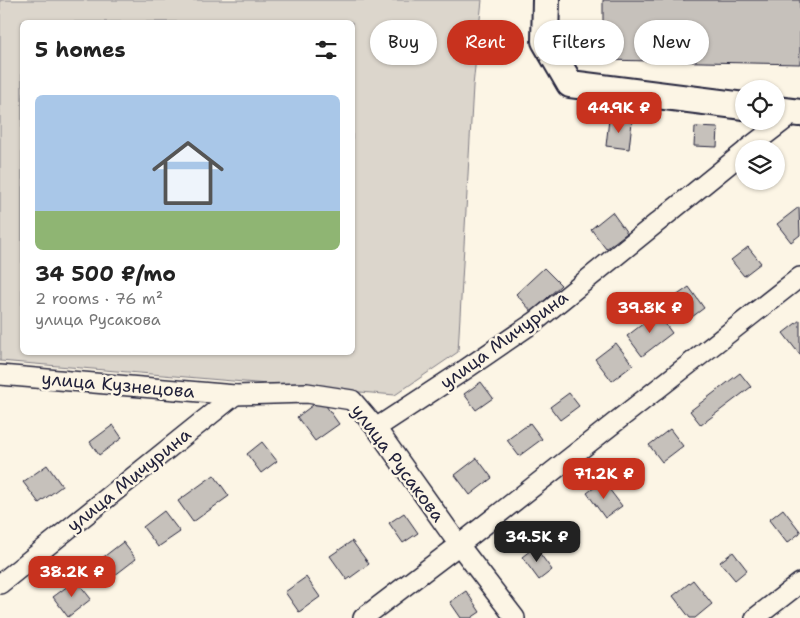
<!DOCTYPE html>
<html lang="en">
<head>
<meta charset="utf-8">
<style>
	body { margin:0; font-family:"Shantell Sans",sans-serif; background:#f6f6f6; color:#222; height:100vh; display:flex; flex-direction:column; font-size:19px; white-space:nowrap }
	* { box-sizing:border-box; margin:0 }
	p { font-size:16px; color:#767676 }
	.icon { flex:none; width:28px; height:28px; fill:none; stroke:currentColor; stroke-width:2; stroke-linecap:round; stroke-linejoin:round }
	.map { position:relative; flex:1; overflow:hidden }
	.drawer { position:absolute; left:20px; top:20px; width:335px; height:335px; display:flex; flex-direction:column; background:#fff; border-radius:8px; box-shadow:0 1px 4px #0004 }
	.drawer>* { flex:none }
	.banner { position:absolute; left:370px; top:20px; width:355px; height:45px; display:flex; gap:10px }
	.controls { position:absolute; left:735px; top:80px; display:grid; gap:10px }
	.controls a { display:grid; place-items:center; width:50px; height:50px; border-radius:50%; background:#fff; box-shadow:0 1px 4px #0004; font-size:25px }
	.price { position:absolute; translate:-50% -42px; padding:0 11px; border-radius:10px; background:#c8321e; color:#fff; font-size:16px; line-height:32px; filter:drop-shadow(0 1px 2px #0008) }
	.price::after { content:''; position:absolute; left:50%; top:30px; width:15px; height:11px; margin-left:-8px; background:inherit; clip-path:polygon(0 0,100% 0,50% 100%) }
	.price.on { background:#222; color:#fff }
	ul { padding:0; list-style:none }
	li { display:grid; align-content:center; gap:10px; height:265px; padding:0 15px }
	li span { display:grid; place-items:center; height:155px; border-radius:8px; color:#555 }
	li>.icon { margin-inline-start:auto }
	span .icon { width:90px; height:90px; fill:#fffc; stroke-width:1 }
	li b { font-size:21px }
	h2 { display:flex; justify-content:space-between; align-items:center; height:60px; padding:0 15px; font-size:21px }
	.tag { padding:0 18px; border-radius:22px; background:#fff; box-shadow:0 1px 4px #0004; font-size:18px; line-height:45px }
	.tag.on { background:#c8321e; color:#fff }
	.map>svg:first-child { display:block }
	.green { fill:#dcd6cc; stroke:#7f7c84; fill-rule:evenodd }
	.building { fill:#c6c1bb; stroke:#22223b }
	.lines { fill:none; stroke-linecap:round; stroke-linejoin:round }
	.street-casing { stroke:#22223b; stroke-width:22 }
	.secondary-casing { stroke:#22223b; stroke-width:30 }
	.street { stroke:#fcf5e5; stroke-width:19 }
	.secondary { stroke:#fcf5e5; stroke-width:26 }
	.labels { text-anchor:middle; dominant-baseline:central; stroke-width:5; stroke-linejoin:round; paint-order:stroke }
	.street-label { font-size:18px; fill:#22223b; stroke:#fcf5e5 }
</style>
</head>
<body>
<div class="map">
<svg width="800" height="618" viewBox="0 0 800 618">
	<rect width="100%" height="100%" fill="#fcf5e5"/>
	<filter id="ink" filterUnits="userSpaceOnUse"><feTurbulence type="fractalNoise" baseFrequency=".02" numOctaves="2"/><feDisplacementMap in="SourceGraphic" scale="10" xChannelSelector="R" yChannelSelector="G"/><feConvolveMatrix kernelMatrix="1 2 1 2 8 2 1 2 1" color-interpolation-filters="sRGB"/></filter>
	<g filter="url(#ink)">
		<path class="green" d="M 0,0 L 482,0 L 473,86 L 458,352 L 395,395 L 0,361 ZM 22,22 L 352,22 L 352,352 L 22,352 Z"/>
		<g class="building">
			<path d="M 603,0 L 800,0 L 800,64 L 603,60 Z"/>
			<path d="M 609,119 L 632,122 L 629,149 L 606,146 Z"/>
			<path d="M 695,127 L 718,128 L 717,147 L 694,146 Z"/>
			<path d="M 799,207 L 800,235 L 791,242 L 777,224 Z"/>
			<path d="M 612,212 L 627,233 L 606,249 L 591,229 Z"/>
			<path d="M 748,247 L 761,263 L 744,276 L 731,260 Z"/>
			<path d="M 544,268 L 561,285 L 532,312 L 516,294 Z"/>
			<path d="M 689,287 L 704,308 L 692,317 L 676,296 Z"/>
			<path d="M 657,313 L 672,333 L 642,356 L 627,336 Z"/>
			<path d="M 800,320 L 800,355 L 783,333 Z"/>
			<path d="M 616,343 L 633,365 L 612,381 L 595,359 Z"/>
			<path d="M 740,373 L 751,387 L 701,425 L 690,411 Z"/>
			<path d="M 481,382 L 493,398 L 476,410 L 464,394 Z"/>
			<path d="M 569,393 L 579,406 L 560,420 L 550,407 Z"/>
			<path d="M 321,399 L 339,424 L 315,441 L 297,417 Z"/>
			<path d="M 530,423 L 542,439 L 519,456 L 507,440 Z"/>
			<path d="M 113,425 L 122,438 L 99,455 L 90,442 Z"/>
			<path d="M 670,429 L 683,446 L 662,462 L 649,445 Z"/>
			<path d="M 262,442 L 277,461 L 261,473 L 247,454 Z"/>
			<path d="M 477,458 L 492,478 L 470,495 L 455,475 Z"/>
			<path d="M 47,465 L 62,486 L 39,503 L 23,482 Z"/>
			<path d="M 214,475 L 229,496 L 193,522 L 178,501 Z"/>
			<path d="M 603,481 L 622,506 L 605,518 L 587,493 Z"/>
			<path d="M 783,509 L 800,531 L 800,533 L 787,543 L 769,520 Z"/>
			<path d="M 164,511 L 180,532 L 158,547 L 143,527 Z"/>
			<path d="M 404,513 L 418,533 L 403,543 L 389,523 Z"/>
			<path d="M 352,541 L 369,564 L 347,580 L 330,556 Z"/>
			<path d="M 123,542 L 136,559 L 110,579 L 97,562 Z"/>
			<path d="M 535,547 L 552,570 L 539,580 L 522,557 Z"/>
			<path d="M 733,552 L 747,570 L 735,580 L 720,562 Z"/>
			<path d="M 306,577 L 320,597 L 299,612 L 285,592 Z"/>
			<path d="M 76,580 L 91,599 L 68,617 L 53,597 Z"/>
			<path d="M 693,580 L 712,604 L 695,618 L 690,618 L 673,596 Z"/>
			<path d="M 466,591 L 480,612 L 471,618 L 461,618 L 450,602 Z"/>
		</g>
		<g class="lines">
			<g class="street-casing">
				<g id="street">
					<path d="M 747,149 L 794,113"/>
					<path d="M 0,375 L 235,395 L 307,393 L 352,400 L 376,428 L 459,545 L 515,618"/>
					<path d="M 376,428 L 463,371 L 536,321 L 744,152"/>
					<path d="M 0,584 L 235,395"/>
					<path d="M 363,618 L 459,545 L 800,277"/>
					<path d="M 755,618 L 800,583"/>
				</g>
			</g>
			<g class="secondary-casing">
				<g id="secondary">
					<path d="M 546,0 L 545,41 L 570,84 L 744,106"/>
					<path d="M 776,110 L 800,113"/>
				</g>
			</g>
			<use href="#street" class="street"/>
			<use href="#secondary" class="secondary"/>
		</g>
	</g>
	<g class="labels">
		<g class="street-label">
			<text transform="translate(504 340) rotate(-36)">улица Мичурина</text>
			<text transform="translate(118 385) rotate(5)">улица Кузнецова</text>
			<text transform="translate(398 463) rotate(53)">улица Русакова</text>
			<text transform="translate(129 480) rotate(-39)">улица Мичурина</text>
		</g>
	</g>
</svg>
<div class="controls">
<a><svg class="icon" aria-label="locate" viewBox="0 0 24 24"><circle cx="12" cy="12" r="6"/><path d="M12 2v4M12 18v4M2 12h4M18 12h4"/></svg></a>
<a><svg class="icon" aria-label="layers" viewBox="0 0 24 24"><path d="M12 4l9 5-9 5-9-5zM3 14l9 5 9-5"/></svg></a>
</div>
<b class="price" style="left:619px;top:134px">44.9K ₽</b>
<b class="price" style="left:650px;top:334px">39.8K ₽</b>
<b class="price" style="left:604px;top:500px">71.2K ₽</b>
<b class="price on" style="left:537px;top:563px">34.5K ₽</b>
<b class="price" style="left:72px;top:598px">38.2K ₽</b>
<div class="banner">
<a class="tag">Buy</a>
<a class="tag on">Rent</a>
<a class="tag">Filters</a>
<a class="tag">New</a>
</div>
<section class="drawer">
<h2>5 homes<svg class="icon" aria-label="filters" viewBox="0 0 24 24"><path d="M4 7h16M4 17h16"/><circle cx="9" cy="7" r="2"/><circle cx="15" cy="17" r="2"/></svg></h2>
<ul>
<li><span style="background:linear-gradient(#a9c7e8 75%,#8fb573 0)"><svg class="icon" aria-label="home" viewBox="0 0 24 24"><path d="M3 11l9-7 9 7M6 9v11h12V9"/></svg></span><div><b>34 500 ₽/mo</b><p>2 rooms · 76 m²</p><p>улица Русакова</p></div></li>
</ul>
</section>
</div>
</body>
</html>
